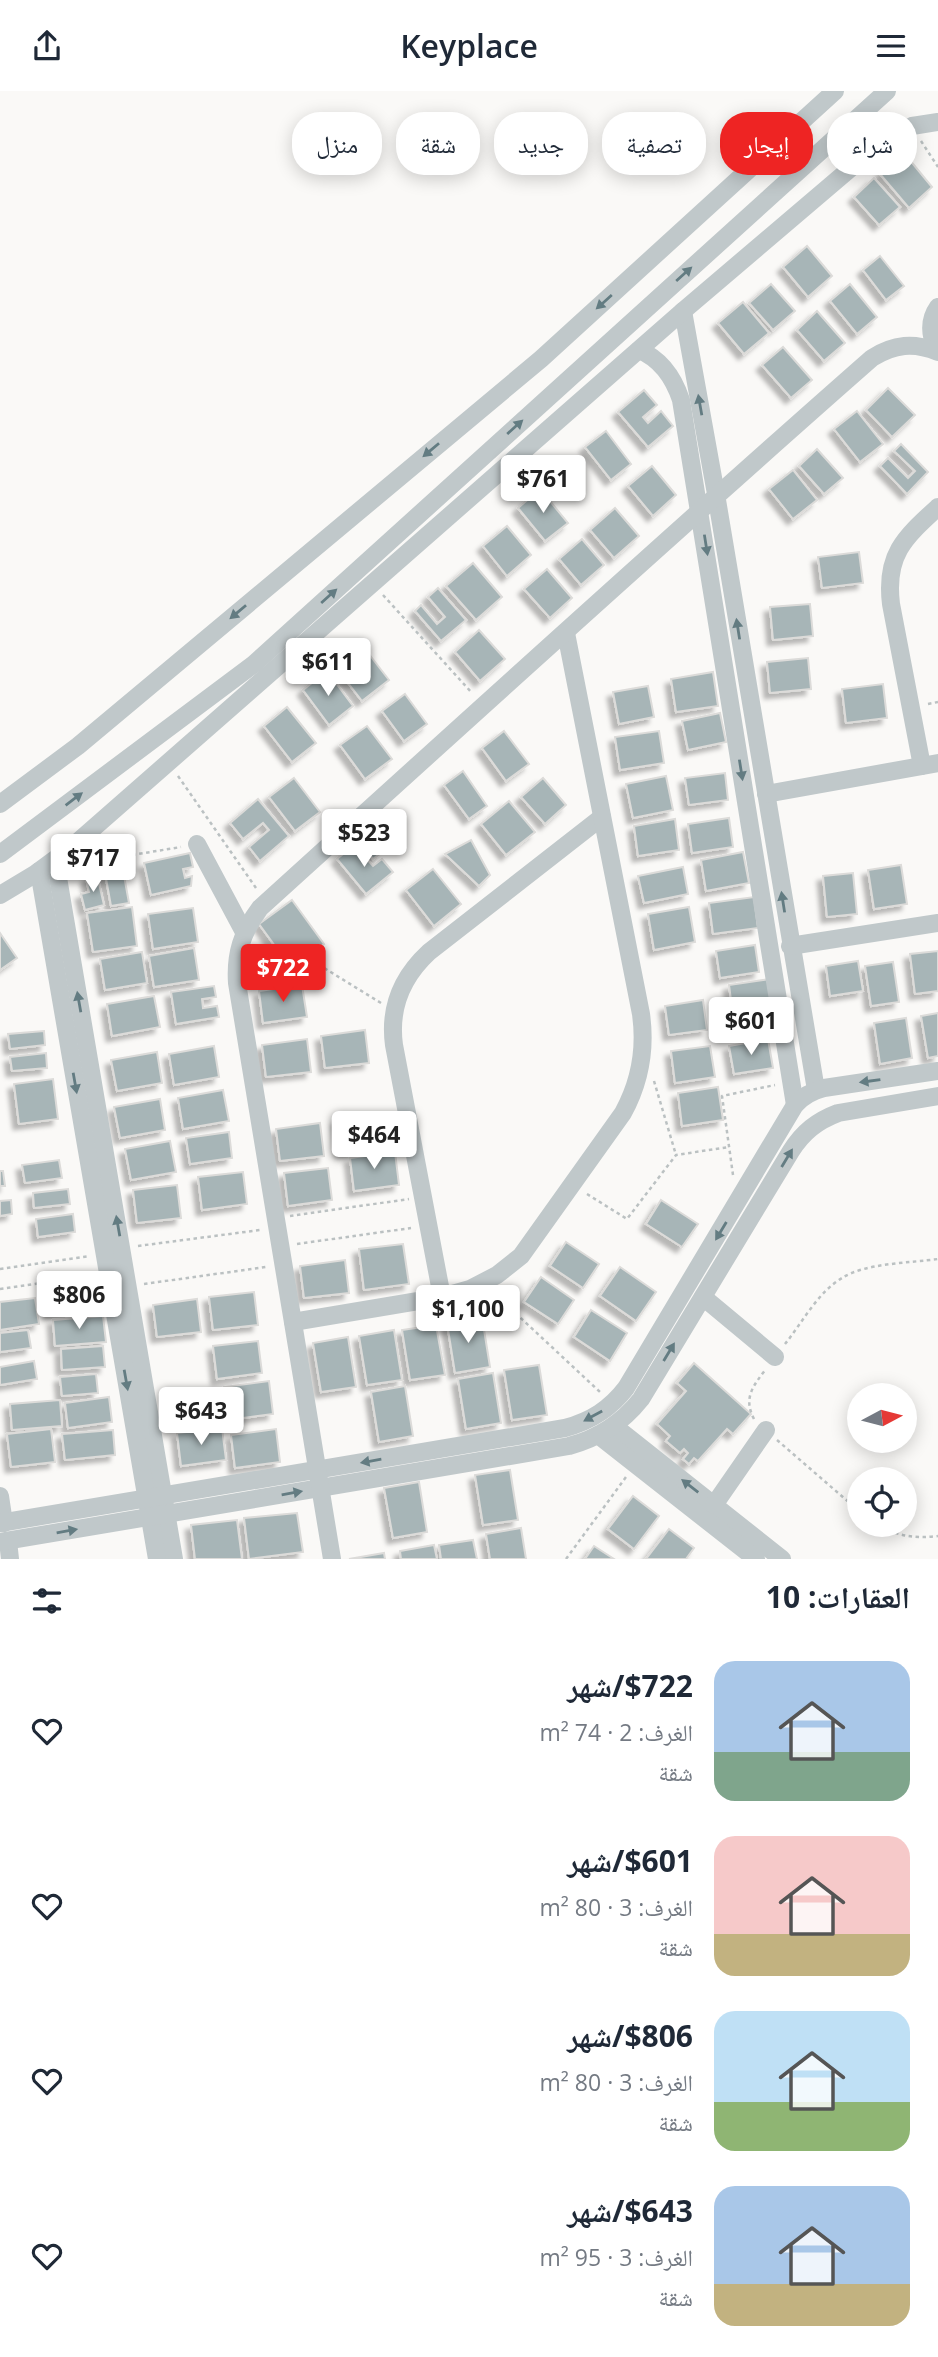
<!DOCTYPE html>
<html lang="ar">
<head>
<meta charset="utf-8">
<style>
	body { margin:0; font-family:"Open Sans","Noto Naskh Arabic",sans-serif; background:#f2f2f3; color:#1f2937; direction:rtl; height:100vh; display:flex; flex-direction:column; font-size:26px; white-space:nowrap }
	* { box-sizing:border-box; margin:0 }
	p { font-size:23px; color:#747a83 }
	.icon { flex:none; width:38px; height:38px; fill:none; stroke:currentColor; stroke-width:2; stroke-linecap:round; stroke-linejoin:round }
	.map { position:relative; height:1468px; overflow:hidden; direction:ltr }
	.sheet { display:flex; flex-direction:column; background:#fff; flex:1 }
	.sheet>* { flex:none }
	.banner { position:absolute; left:21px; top:21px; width:896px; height:63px; direction:rtl; display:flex; gap:14px }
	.needle { width:46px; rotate:83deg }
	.tools { position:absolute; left:847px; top:1292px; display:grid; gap:14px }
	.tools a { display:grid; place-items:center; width:70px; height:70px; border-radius:50%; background:#fff; box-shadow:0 4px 18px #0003; font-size:35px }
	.price { position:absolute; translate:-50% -60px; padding:0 16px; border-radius:7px; background:#fff; color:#222; font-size:23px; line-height:46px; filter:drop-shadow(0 2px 4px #0008) }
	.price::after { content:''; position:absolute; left:50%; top:42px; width:21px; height:16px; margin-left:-10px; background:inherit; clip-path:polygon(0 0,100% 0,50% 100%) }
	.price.active { background:#ee2423; color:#fff }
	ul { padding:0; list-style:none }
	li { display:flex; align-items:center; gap:21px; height:175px; padding:0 28px }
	li span { display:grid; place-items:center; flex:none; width:196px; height:140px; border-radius:21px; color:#555 }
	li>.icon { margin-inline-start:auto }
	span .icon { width:84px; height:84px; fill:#fffc; stroke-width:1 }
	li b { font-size:30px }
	h2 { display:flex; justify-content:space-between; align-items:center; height:84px; padding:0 28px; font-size:30px }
	.tag { padding:0 24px; border-radius:28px; background:#fff; box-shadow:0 4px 18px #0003; font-size:24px; line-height:63px }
	.tag.active { background:#ee2423; color:#fff }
	header { display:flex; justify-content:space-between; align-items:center; height:91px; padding:0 28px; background:#fff; font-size:32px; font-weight:600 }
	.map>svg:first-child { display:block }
	.building { fill:#a7b5b7; stroke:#dcdbd9; stroke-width:2; filter:url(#shadow) }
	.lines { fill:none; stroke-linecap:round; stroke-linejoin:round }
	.path { stroke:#bbc1c2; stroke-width:2.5; stroke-dasharray:3.5 3.5; stroke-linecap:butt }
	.minor { stroke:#c0c8ca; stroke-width:18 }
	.oneway { fill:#637c82 }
</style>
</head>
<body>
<header><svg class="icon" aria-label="menu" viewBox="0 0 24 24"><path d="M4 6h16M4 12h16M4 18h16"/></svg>Keyplace<svg class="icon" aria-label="share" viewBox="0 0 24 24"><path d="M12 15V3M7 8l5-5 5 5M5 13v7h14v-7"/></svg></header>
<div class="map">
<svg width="938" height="1468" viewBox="0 0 938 1468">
	<defs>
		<filter id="shadow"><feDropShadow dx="-5.5" dy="5.5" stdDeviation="2" flood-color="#0004"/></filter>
	</defs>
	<rect width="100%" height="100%" fill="#faf9f7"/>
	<g class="building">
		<path d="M 904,62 L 932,96 L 909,117 L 880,83 Z"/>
		<path d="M 874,87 L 900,116 L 879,134 L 854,106 Z"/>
		<path d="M 807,155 L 832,185 L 808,206 L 783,176 Z"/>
		<path d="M 880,165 L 904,195 L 886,209 L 863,179 Z"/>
		<path d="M 771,193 L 795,220 L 773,239 L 749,212 Z"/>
		<path d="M 850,193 L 877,226 L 857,243 L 830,210 Z"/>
		<path d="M 743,211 L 769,242 L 744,263 L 718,232 Z"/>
		<path d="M 817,220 L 845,252 L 824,270 L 797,239 Z"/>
		<path d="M 783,256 L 812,289 L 791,307 L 762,274 Z"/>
		<path d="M 888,297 L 915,324 L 892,346 L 866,319 Z"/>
		<path d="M 644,299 L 657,314 L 643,326 L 648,332 L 661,320 L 673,335 L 648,356 L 618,321 Z"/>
		<path d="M 857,320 L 883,353 L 860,371 L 834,338 Z"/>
		<path d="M 606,340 L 631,373 L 611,389 L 585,356 Z"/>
		<path d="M 901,353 L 928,381 L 907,403 L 880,375 L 888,367 L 908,387 L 915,380 L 894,360 Z"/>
		<path d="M 817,358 L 843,387 L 824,403 L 799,375 Z"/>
		<path d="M 652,375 L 676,404 L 653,425 L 628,395 Z"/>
		<path d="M 793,379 L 817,409 L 793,428 L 769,398 Z"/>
		<path d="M 540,398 L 568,432 L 545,450 L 518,417 Z"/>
		<path d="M 615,417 L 639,445 L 614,467 L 590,439 Z"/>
		<path d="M 507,435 L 531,464 L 507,485 L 483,455 Z"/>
		<path d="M 582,448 L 604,474 L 581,494 L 559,468 Z"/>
		<path d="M 859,461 L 863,492 L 822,497 L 818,466 Z"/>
		<path d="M 473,472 L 502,506 L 476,529 L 446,495 Z"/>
		<path d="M 547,478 L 572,507 L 550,527 L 524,498 Z"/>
		<path d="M 438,497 L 466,529 L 441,550 L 415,520 L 421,514 L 437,533 L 445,526 L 428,506 Z"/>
		<path d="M 810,513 L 813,545 L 773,549 L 770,516 Z"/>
		<path d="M 479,539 L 505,568 L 480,590 L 455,561 Z"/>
		<path d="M 365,558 L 389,589 L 362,610 L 338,579 Z"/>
		<path d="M 808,567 L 811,598 L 770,602 L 767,571 Z"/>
		<path d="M 327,580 L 353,615 L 329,634 L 303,599 Z"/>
		<path d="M 713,581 L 718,615 L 676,621 L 671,588 Z"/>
		<path d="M 883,593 L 887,627 L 846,632 L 842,598 Z"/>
		<path d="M 648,595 L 654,626 L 619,633 L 613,601 Z"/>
		<path d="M 405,603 L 427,633 L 404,650 L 382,620 Z"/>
		<path d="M 287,616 L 316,652 L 292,671 L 264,635 Z"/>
		<path d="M 720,622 L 726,651 L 688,659 L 682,630 Z"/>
		<path d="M 367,635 L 392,668 L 365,688 L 340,654 Z"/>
		<path d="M 504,640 L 529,673 L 506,690 L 482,657 Z"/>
		<path d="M 659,640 L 664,672 L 620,679 L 615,646 Z"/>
		<path d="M 463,680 L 487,715 L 469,728 L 444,694 Z"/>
		<path d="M 725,682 L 728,709 L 689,714 L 685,687 Z"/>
		<path d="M 666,685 L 673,719 L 633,727 L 626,693 Z"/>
		<path d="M 294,687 L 320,721 L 295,740 L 269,706 Z"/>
		<path d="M 543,687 L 566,714 L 545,733 L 521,706 Z"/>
		<path d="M 258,708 L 289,745 L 260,770 L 249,756 L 269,739 L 263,732 L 243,748 L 230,732 Z"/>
		<path d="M 509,710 L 535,741 L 506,764 L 481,733 Z"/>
		<path d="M 729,727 L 733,756 L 692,762 L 688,733 Z"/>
		<path d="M 675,728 L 679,759 L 638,765 L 634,735 Z"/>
		<path d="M 367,742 L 382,761 L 373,768 L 358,750 Z"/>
		<path d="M 471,749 L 490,784 L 479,795 L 445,763 Z"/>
		<path d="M 354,754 L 373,775 L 382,768 L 393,781 L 366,803 L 337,768 Z"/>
		<path d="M 743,761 L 749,792 L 706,800 L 701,769 Z"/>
		<path d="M 190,762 L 193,776 L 183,778 L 185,787 L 192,785 L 191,795 L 151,804 L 144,772 Z"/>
		<path d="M 901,774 L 907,813 L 874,818 L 868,779 Z"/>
		<path d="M 683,776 L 688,803 L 644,812 L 638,785 Z"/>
		<path d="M 433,778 L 461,813 L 434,835 L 406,799 Z"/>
		<path d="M 123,779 L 129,812 L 111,815 L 105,782 Z"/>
		<path d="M 853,782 L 857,823 L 827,826 L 823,785 Z"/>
		<path d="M 97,784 L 104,814 L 85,819 L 81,803 L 89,801 L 86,787 Z"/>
		<path d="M 754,806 L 758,837 L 713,843 L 709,812 Z"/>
		<path d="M 292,809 L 324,853 L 291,877 L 259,833 Z"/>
		<path d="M 132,816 L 137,855 L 93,861 L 87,822 Z"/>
		<path d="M 689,816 L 695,851 L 654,859 L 648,823 Z"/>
		<path d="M 193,817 L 198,851 L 153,858 L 148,823 Z"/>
		<path d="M 0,842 L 17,867 L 0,879 Z"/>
		<path d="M 755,854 L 759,881 L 720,887 L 716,860 Z"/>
		<path d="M 194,857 L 199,889 L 154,896 L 149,865 Z"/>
		<path d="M 938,860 L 938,900 L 915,903 L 910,863 Z"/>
		<path d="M 142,861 L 147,892 L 105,899 L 100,868 Z"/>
		<path d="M 858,870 L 863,900 L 830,905 L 826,875 Z"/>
		<path d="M 893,871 L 899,911 L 871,915 L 865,875 Z"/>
		<path d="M 770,888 L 774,919 L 733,925 L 729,894 Z"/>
		<path d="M 302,894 L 307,926 L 263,932 L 259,900 Z"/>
		<path d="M 214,895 L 216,906 L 202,908 L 203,917 L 217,915 L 219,926 L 176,933 L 171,901 Z"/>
		<path d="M 154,905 L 160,936 L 112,945 L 107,913 Z"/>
		<path d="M 703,909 L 707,939 L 669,944 L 665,915 Z"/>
		<path d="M 938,922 L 938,965 L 928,967 L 921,925 Z"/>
		<path d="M 906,927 L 912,967 L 880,973 L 874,932 Z"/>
		<path d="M 365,939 L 369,972 L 325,977 L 321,945 Z"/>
		<path d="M 44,940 L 45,954 L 10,958 L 8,943 Z"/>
		<path d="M 307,948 L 311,981 L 266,986 L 262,954 Z"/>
		<path d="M 768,948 L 773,977 L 734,983 L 729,955 Z"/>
		<path d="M 214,955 L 219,986 L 174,994 L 169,963 Z"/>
		<path d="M 710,955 L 715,986 L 675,992 L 671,960 Z"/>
		<path d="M 157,961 L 162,992 L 117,1000 L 111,969 Z"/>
		<path d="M 46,962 L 47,977 L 12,980 L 10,966 Z"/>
		<path d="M 53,988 L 58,1028 L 19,1033 L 14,993 Z"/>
		<path d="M 718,996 L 723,1029 L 682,1035 L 678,1002 Z"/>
		<path d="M 223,999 L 229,1030 L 183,1038 L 178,1007 Z"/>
		<path d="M 160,1008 L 165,1039 L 120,1047 L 114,1016 Z"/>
		<path d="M 381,1023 L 385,1056 L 341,1061 L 337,1029 Z"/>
		<path d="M 320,1032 L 324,1065 L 280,1070 L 276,1038 Z"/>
		<path d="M 229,1041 L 232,1067 L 190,1073 L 186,1047 Z"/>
		<path d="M 170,1050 L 176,1081 L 131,1089 L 125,1058 Z"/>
		<path d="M 395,1061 L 399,1094 L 354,1100 L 350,1067 Z"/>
		<path d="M 59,1069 L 62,1087 L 25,1092 L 22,1074 Z"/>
		<path d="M 328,1077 L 332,1109 L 288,1115 L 284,1082 Z"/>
		<path d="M 0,1080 L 3,1080 L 5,1095 L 0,1095 Z"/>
		<path d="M 243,1081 L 247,1113 L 202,1119 L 198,1086 Z"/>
		<path d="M 177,1094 L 181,1127 L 137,1132 L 133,1099 Z"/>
		<path d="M 68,1098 L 70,1113 L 34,1117 L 33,1102 Z"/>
		<path d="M 11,1109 L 12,1123 L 0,1125 L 0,1110 Z"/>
		<path d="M 661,1109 L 698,1133 L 682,1156 L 646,1133 Z"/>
		<path d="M 73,1123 L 75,1141 L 38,1146 L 36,1128 Z"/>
		<path d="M 566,1151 L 599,1173 L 583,1197 L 550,1175 Z"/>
		<path d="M 403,1153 L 409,1193 L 364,1199 L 359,1158 Z"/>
		<path d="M 345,1169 L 349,1202 L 304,1207 L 300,1175 Z"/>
		<path d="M 620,1176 L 656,1201 L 636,1230 L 600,1205 Z"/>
		<path d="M 541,1186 L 574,1209 L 558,1233 L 524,1211 Z"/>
		<path d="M 97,1192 L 100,1218 L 49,1222 L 47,1196 Z"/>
		<path d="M 254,1201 L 258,1234 L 213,1239 L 209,1206 Z"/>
		<path d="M 35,1207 L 39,1233 L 0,1239 L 0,1211 Z"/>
		<path d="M 197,1208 L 201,1241 L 157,1246 L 153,1214 Z"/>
		<path d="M 591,1219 L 627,1242 L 610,1270 L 574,1246 Z"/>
		<path d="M 103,1225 L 106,1251 L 55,1255 L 53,1229 Z"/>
		<path d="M 482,1226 L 490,1276 L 455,1282 L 447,1232 Z"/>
		<path d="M 436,1234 L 445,1284 L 410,1289 L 402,1239 Z"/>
		<path d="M 28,1239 L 31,1257 L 0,1261 L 0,1242 Z"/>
		<path d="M 394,1239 L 402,1289 L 367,1294 L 359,1245 Z"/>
		<path d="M 348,1246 L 356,1296 L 321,1301 L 313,1252 Z"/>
		<path d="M 258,1250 L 262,1282 L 217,1288 L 213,1255 Z"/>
		<path d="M 103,1255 L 105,1276 L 62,1279 L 61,1258 Z"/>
		<path d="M 34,1270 L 37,1288 L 0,1294 L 0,1276 Z"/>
		<path d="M 694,1272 L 751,1323 L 733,1343 L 727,1338 L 698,1370 L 694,1367 L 689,1373 L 683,1368 L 688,1362 L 684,1358 L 680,1362 L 666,1350 L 670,1345 L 657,1333 L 686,1300 L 677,1292 Z"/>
		<path d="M 539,1274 L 547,1324 L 512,1329 L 504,1279 Z"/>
		<path d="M 493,1282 L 501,1332 L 466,1338 L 458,1288 Z"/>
		<path d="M 96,1283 L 98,1302 L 62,1305 L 60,1286 Z"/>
		<path d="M 269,1290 L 273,1323 L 228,1329 L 224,1296 Z"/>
		<path d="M 405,1295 L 413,1345 L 379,1351 L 371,1301 Z"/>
		<path d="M 109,1306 L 112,1331 L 68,1337 L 65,1312 Z"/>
		<path d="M 60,1309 L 62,1335 L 12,1339 L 10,1313 Z"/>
		<path d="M 222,1337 L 226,1369 L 181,1375 L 177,1342 Z"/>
		<path d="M 51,1338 L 55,1371 L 11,1376 L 7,1343 Z"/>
		<path d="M 276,1338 L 280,1371 L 235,1377 L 231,1344 Z"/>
		<path d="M 113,1339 L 115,1364 L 65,1369 L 62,1343 Z"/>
		<path d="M 510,1379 L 518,1429 L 483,1434 L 475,1384 Z"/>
		<path d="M 419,1391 L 427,1441 L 393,1447 L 384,1397 Z"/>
		<path d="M 633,1405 L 659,1425 L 634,1458 L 608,1438 Z"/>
		<path d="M 297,1422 L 303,1461 L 249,1468 L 244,1427 Z"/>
		<path d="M 237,1429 L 242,1468 L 195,1468 L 191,1434 Z"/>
		<path d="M 521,1437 L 526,1468 L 490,1468 L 486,1443 Z"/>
		<path d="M 669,1438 L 694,1457 L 686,1468 L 646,1468 Z"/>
		<path d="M 473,1449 L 477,1468 L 441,1468 L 439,1454 Z"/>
		<path d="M 434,1454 L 437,1468 L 401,1468 L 400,1460 Z"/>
		<path d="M 594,1455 L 614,1468 L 585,1468 Z"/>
		<path d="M 384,1462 L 385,1468 L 349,1468 Z"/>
	</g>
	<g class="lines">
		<g class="path">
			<path d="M 921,50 L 938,76"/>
			<path d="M 383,504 L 472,602"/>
			<path d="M 928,613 L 938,611"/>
			<path d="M 178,685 L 256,797"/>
			<path d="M 77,773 L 181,756"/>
			<path d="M 254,891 L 296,887 L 316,872 L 381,912"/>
			<path d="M 654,990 L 676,1064"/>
			<path d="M 733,1084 L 722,1005 L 775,994"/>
			<path d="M 587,1103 L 627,1128 L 676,1064 L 729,1056"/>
			<path d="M 290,1125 L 409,1108"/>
			<path d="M 297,1153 L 411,1137"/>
			<path d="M 138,1155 L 260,1139"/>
			<path d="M 0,1178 L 90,1165"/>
			<path d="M 144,1193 L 266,1176"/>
			<path d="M 0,1198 L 91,1185"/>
			<path d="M 495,1203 L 600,1301"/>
			<path d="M 785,1253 C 802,1232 818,1201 842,1187 C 865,1172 910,1172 938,1168"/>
			<path d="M 754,1328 C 743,1307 753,1295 766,1278"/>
			<path d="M 777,1349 L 859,1420"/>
			<path d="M 876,1433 C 896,1445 915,1448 938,1445"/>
			<path d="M 566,1468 L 626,1386"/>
		</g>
		<g class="minor">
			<path d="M 683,220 L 716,403 L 816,999"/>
			<path d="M 639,259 C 661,268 674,288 681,309 L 795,1014"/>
			<path d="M 937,260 C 930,245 928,230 938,216"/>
			<path d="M 922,675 L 891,513 C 885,464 904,447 938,416"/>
			<path d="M 766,703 L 938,672"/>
			<path d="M 0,713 L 78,655 L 541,268 L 835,0"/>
			<path d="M 197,753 L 244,841"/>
			<path d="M 0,763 L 254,573 L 887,0"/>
			<path d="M 55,769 L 174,1468"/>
			<path d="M 39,780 L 157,1468"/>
			<path d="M 0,804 L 35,783 L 73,755 L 683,220 L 885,48 L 912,35 L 938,31"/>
			<path d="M 790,855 L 938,832"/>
			<path d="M 442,1206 L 394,954 C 389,917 402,886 429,861 L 602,726"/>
			<path d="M 703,1206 L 775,1266"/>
			<path d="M 293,1231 L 442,1206 L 470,1198 L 497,1184 L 521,1165 L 623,1022 C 640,991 646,959 641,923 L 566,542"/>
			<path d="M 614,1335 L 782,1468"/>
			<path d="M 598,1344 L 756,1468"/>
			<path d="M 0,1405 L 4,1432"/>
			<path d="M 714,1414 L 766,1339"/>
			<path d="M 0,1432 L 565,1337 C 591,1330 610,1318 626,1297 L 795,1014 C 803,1005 812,1000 824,997 L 938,980"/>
			<path d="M 8,1450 L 10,1468"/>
			<path d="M 0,1451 L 569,1355 C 599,1347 622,1332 641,1308 L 791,1060 C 803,1041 817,1030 838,1022 L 938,1005"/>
			<path d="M 332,1468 L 237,892 C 235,863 242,841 260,817 C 463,633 666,448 872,267 C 894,253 914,251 938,261"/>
		</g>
	</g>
	<defs><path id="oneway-solid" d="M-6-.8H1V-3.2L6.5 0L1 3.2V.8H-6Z" transform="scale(1.75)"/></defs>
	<g class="oneway">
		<use href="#oneway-solid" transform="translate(684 183) rotate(-42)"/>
		<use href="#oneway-solid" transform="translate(604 211) rotate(138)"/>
		<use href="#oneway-solid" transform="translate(700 314) rotate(-100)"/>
		<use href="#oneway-solid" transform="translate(515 336) rotate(-42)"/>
		<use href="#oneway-solid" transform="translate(431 359) rotate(140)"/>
		<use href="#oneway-solid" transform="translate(706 454) rotate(81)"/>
		<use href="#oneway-solid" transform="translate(329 505) rotate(-42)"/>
		<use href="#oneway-solid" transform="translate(238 521) rotate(140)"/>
		<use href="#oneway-solid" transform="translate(738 538) rotate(-99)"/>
		<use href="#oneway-solid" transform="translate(741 679) rotate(81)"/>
		<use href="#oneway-solid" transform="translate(74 708) rotate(-37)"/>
		<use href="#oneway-solid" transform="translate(783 811) rotate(-99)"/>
		<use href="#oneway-solid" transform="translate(79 911) rotate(-100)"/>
		<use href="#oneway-solid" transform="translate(870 990) rotate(172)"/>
		<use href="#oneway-solid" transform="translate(75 992) rotate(80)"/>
		<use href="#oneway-solid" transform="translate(787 1067) rotate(-59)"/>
		<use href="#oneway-solid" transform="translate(118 1135) rotate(-100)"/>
		<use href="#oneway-solid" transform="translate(721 1140) rotate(121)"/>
		<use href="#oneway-solid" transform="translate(669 1261) rotate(-59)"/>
		<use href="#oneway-solid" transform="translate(126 1289) rotate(80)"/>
		<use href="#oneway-solid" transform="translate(593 1325) rotate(151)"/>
		<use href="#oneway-solid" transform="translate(371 1370) rotate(170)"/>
		<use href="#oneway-solid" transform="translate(690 1395) rotate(-142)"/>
		<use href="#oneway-solid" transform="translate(292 1402) rotate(-10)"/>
		<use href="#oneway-solid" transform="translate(67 1440) rotate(-10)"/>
	</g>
</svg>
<div class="tools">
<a><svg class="needle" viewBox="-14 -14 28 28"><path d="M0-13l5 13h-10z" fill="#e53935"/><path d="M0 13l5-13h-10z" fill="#747a83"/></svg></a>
<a><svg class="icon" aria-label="locate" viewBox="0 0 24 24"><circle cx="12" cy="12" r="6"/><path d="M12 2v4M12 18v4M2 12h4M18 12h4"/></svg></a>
</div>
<b class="price" style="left:543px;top:424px">$761</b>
<b class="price" style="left:328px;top:607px">$611</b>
<b class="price" style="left:364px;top:778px">$523</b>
<b class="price" style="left:93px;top:803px">$717</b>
<b class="price active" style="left:283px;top:913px">$722</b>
<b class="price" style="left:751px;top:966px">$601</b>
<b class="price" style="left:374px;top:1080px">$464</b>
<b class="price" style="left:79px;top:1240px">$806</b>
<b class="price" style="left:468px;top:1254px">$1,100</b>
<b class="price" style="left:201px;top:1356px">$643</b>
<div class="banner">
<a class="tag">شراء</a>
<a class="tag active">إيجار</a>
<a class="tag">تصفية</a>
<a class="tag">جديد</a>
<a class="tag">شقة</a>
<a class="tag">منزل</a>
</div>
</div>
<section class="sheet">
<h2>العقارات: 10<svg class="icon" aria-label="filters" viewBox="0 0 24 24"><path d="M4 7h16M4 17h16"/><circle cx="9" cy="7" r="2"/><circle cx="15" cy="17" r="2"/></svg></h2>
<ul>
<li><span style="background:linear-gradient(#a9c7e8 65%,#7fa58c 0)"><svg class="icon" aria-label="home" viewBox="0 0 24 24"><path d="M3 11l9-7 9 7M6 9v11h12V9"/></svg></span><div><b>$722/شهر</b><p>الغرف: 2 · 74 m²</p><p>شقة</p></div><svg class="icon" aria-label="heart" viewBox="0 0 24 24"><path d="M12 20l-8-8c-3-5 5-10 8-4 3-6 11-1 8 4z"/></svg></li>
<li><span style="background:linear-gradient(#f6c9c9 70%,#c2b280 0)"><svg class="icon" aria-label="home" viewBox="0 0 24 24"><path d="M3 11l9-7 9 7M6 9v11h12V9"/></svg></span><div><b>$601/شهر</b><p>الغرف: 3 · 80 m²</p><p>شقة</p></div><svg class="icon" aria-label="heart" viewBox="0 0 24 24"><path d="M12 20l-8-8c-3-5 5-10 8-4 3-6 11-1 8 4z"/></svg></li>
<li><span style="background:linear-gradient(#bfe0f5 65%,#8fb573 0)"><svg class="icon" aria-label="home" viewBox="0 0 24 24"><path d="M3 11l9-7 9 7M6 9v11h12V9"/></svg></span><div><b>$806/شهر</b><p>الغرف: 3 · 80 m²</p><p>شقة</p></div><svg class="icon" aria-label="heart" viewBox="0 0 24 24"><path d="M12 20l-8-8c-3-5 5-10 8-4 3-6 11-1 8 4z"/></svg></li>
<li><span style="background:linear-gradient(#a9c7e8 70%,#c2b280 0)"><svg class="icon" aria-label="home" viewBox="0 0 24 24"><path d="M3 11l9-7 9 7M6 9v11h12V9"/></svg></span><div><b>$643/شهر</b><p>الغرف: 3 · 95 m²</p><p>شقة</p></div><svg class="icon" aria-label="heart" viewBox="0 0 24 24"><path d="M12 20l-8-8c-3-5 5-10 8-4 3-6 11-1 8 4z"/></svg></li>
</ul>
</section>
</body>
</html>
